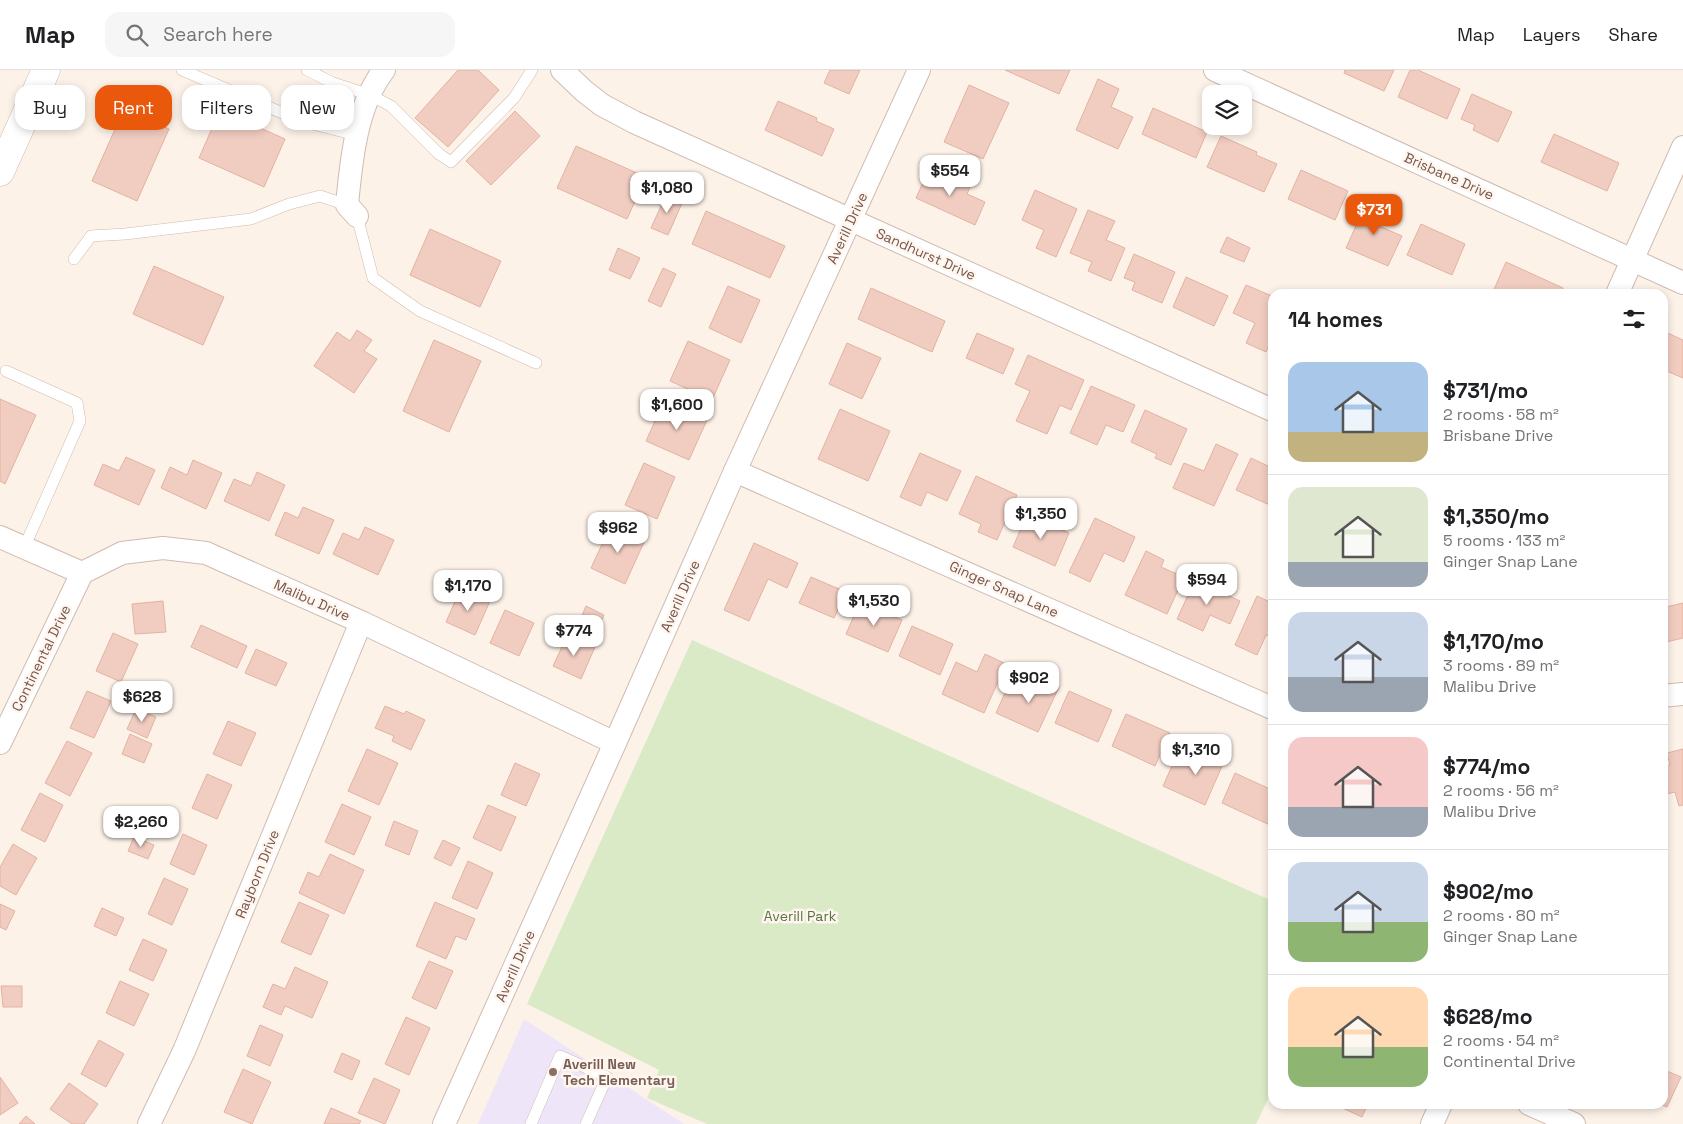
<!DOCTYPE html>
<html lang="en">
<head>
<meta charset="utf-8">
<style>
	body { margin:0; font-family:"Space Grotesk",sans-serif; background:#f6f6f6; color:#202124; height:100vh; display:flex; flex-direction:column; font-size:19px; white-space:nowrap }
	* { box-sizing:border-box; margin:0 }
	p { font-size:16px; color:#757577 }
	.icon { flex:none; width:28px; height:28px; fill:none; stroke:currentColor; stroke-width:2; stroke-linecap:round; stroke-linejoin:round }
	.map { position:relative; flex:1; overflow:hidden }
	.details { position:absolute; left:1268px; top:219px; width:400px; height:820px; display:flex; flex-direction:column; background:#fff; border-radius:15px; box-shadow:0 2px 8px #0003 }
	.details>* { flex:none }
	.banner { position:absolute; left:15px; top:15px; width:475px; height:45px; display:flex; gap:10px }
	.buttons { position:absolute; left:1202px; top:15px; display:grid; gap:10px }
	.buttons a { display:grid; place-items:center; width:50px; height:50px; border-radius:10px; background:#fff; box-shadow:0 2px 8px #0003; font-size:25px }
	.price { position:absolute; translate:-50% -42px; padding:0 11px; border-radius:10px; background:#fff; color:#222; font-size:16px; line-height:32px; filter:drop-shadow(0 1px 2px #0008) }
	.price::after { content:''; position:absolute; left:50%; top:30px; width:15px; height:11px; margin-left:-8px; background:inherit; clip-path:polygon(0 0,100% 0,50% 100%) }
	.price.current { background:#ea580c; color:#fff }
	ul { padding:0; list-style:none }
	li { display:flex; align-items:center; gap:15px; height:125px; padding:0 20px }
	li+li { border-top:1px solid #e0e0e0 }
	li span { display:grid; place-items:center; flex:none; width:140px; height:100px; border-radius:15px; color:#555 }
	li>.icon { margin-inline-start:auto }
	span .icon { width:60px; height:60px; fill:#fffc; stroke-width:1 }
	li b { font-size:21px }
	h2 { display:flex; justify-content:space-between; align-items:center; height:60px; padding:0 20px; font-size:21px }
	.chip { padding:0 18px; border-radius:15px; background:#fff; box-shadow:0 2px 8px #0003; font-size:18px; line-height:45px }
	.chip.current { background:#ea580c; color:#fff }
	header { display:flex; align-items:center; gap:30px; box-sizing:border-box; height:70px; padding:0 25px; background:#fff; border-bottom:1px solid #e0e0e0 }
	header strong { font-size:24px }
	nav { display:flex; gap:28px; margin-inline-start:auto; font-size:18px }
	.search { width:350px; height:45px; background:#f6f6f6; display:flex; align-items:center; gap:12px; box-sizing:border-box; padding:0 18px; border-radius:15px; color:#757577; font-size:19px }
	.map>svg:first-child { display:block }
	.education { fill:#efe5f9 }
	.green { fill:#daeac7 }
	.building { fill:#f1cdc1; stroke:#e3b2a1 }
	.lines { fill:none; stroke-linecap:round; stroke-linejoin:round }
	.lane-casing { stroke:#d0bbb1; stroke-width:12 }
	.street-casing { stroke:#d0bbb1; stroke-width:24 }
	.secondary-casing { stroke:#d3baaf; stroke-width:29 }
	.lane { stroke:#fff; stroke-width:11 }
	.street { stroke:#fff; stroke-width:22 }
	.secondary { stroke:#fff; stroke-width:28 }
	.education-dot { fill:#8d6e63; stroke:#fef6ef; stroke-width:2 }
	.labels { text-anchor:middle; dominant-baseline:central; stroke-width:5; stroke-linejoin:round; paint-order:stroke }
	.street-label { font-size:14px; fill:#76564d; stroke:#fef6ef }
	.park-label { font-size:14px; fill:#587541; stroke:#fef6ef }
	.education-label { font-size:14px; font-weight:bold; fill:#785e54; stroke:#fef6ef; text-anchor:start }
</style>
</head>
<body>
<header>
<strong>Map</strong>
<div class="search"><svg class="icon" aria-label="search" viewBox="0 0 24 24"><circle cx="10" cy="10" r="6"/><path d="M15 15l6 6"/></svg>Search here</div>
<nav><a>Map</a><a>Layers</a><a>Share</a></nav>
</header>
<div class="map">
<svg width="1683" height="1054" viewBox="0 0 1683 1054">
	<rect width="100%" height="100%" fill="#fcf2e8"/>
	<path class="education" d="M 524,949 L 684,1054 L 478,1054 Z"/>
	<path class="green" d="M 692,570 L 1272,831 L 1272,1021 L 1256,1054 L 707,1054 L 647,1028 L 659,1000 L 527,934 Z"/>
	<g class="building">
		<path d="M 458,0 L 478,0 L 499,20 L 448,77 L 415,48 Z"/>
		<path d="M 830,0 L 860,0 L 849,24 L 824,13 Z"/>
		<path d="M 1005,0 L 1070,0 L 1059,24 Z"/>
		<path d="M 1345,0 L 1394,0 L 1384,21 L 1344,3 Z"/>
		<path d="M 1410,0 L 1418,0 L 1460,19 L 1447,49 L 1398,27 Z"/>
		<path d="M 1098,9 L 1119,19 L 1111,37 L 1133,47 L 1118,79 L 1076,60 Z"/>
		<path d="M 969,15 L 1009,33 L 983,89 L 944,72 Z"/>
		<path d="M 1472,24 L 1512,42 L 1498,72 L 1473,60 L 1475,55 L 1461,49 Z"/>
		<path d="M 778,31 L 817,48 L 816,51 L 834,59 L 822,86 L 765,60 Z"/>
		<path d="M 1153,38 L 1207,62 L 1196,88 L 1142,64 Z"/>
		<path d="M 124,39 L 169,59 L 137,131 L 92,111 Z"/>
		<path d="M 220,40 L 285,69 L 264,117 L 199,88 Z"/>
		<path d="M 515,41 L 540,66 L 491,115 L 466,91 Z"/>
		<path d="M 1554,64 L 1619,93 L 1607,121 L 1541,92 Z"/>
		<path d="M 1221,66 L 1257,82 L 1256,85 L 1277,94 L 1264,122 L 1207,97 Z"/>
		<path d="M 576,76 L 646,107 L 627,149 L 557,118 Z"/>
		<path d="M 929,99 L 970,117 L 967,124 L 985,132 L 975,155 L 916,128 Z"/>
		<path d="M 1301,100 L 1348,121 L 1335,150 L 1288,129 Z"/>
		<path d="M 1035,120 L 1077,139 L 1056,187 L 1036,178 L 1044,160 L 1022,150 Z"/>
		<path d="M 667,123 L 683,131 L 668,165 L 651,158 Z"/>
		<path d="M 1368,129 L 1386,138 L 1379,156 L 1402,166 L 1388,196 L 1346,178 Z"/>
		<path d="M 1088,140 L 1115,151 L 1106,170 L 1125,178 L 1111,211 L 1088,201 L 1092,192 L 1070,183 Z"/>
		<path d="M 706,141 L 785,176 L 770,208 L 692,174 Z"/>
		<path d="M 1421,154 L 1465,174 L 1452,205 L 1407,185 Z"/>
		<path d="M 430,159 L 501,191 L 480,237 L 410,205 Z"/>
		<path d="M 1227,167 L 1250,178 L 1244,192 L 1220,182 Z"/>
		<path d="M 618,178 L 640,188 L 630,209 L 609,200 Z"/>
		<path d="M 1134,184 L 1175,202 L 1162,233 L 1132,220 L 1135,212 L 1124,208 Z"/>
		<path d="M 1506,192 L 1563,218 L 1560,224 L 1492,224 Z"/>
		<path d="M 154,196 L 224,227 L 203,275 L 133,244 Z"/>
		<path d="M 663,198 L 676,204 L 661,237 L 648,231 Z"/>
		<path d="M 1186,207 L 1228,226 L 1214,256 L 1173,237 Z"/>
		<path d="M 1246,215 L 1272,226 L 1272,269 L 1266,282 L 1246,273 L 1255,253 L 1233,243 Z"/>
		<path d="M 728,216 L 760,230 L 741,273 L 709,258 Z"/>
		<path d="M 871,218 L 945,251 L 932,282 L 858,249 Z"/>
		<path d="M 357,260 L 372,270 L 364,281 L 377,289 L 354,323 L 314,296 L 337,262 L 350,271 Z"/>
		<path d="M 1663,261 L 1683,270 L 1683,308 L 1662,299 Z"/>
		<path d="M 977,263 L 1014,279 L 1003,304 L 966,288 Z"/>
		<path d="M 434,270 L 481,291 L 449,362 L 403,341 Z"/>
		<path d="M 688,271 L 730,290 L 712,330 L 670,311 Z"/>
		<path d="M 847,273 L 881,288 L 862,329 L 829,314 Z"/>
		<path d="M 1028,285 L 1084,310 L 1071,340 L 1060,335 L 1047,364 L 1016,351 L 1030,321 L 1015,314 Z"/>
		<path d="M 1091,316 L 1135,335 L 1123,362 L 1106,355 L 1097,375 L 1070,363 Z"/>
		<path d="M 0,329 L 36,345 L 5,414 L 0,411 Z"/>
		<path d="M 664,331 L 707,350 L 689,390 L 646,371 Z"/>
		<path d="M 840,339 L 890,361 L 868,411 L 818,389 Z"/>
		<path d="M 1145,340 L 1187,359 L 1171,395 L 1155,388 L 1157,384 L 1131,372 Z"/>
		<path d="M 1216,374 L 1238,384 L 1214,436 L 1173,418 L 1184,393 L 1204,401 Z"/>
		<path d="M 920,383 L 961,401 L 947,431 L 927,422 L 921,436 L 900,427 Z"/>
		<path d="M 126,387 L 155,400 L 139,435 L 94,415 L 103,394 L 119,401 Z"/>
		<path d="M 1251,388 L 1272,398 L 1272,436 L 1236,420 Z"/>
		<path d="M 193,390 L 222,403 L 206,439 L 161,418 L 170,397 L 187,405 Z"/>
		<path d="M 644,393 L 675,407 L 657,449 L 625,435 Z"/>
		<path d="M 257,402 L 285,415 L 269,451 L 224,431 L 234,409 L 251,416 Z"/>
		<path d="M 976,406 L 1017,425 L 997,470 L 978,462 L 981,454 L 959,444 Z"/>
		<path d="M 303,437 L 334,450 L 319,484 L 275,465 L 285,442 L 298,448 Z"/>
		<path d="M 1027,444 L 1069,463 L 1055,496 L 1013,477 Z"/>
		<path d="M 1095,448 L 1135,467 L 1124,492 L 1104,483 L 1090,512 L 1069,502 Z"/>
		<path d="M 611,455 L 645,470 L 625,514 L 591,498 Z"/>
		<path d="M 365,457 L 394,470 L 378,505 L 333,484 L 343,463 L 359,470 Z"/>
		<path d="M 754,473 L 798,493 L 787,518 L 768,509 L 749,551 L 724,540 Z"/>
		<path d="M 1146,481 L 1164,490 L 1161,497 L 1184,507 L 1167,544 L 1125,525 Z"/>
		<path d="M 811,507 L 846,522 L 834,548 L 799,533 Z"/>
		<path d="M 1195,510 L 1240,531 L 1230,554 L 1210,545 L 1203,561 L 1177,549 Z"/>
		<path d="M 461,518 L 490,531 L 475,565 L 446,552 Z"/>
		<path d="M 1257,526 L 1272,533 L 1272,567 L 1266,565 L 1257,585 L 1235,575 Z"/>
		<path d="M 163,531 L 166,562 L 135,564 L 132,534 Z"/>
		<path d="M 860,532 L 902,550 L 888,582 L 846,564 Z"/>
		<path d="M 1683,533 L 1683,568 L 1662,573 L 1662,538 Z"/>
		<path d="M 586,536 L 604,545 L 596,563 L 578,555 Z"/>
		<path d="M 505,540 L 534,553 L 519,586 L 490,573 Z"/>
		<path d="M 201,555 L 247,576 L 237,598 L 191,577 Z"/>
		<path d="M 912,556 L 953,574 L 940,605 L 899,586 Z"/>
		<path d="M 113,563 L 138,574 L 121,612 L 96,601 Z"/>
		<path d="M 568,564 L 595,577 L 581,609 L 553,596 Z"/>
		<path d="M 256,579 L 287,593 L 276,616 L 245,603 Z"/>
		<path d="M 985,584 L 1006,594 L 984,643 L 942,624 L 956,592 L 977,602 Z"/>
		<path d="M 1038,607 L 1059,617 L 1038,662 L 996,643 L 1008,616 L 1029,626 Z"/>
		<path d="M 87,621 L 111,631 L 94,668 L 70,658 Z"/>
		<path d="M 1069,621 L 1112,640 L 1098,672 L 1055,653 Z"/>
		<path d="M 385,636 L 404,644 L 406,641 L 425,650 L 411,680 L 392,671 L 394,666 L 375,658 Z"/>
		<path d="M 136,639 L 156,647 L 147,668 L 127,659 Z"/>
		<path d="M 1126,644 L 1170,663 L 1155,696 L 1112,676 Z"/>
		<path d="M 228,651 L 256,663 L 241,696 L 213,684 Z"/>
		<path d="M 130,664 L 152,674 L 144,693 L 122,684 Z"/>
		<path d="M 67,671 L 92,683 L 70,726 L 45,713 Z"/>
		<path d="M 1205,678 L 1226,687 L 1205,735 L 1163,716 L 1176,687 L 1196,696 Z"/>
		<path d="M 367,679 L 398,693 L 379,735 L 348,721 Z"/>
		<path d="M 1683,679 L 1683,735 L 1679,736 L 1675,722 L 1662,725 L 1662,697 L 1670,695 L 1667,683 Z"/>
		<path d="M 515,693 L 540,704 L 526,736 L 501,725 Z"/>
		<path d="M 1235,703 L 1272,720 L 1272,756 L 1222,733 Z"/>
		<path d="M 207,704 L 232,715 L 217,749 L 192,738 Z"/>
		<path d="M 40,723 L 63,735 L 45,772 L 21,760 Z"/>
		<path d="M 342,734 L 371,747 L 354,785 L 325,772 Z"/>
		<path d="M 488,735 L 516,747 L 501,781 L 473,768 Z"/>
		<path d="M 394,751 L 418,761 L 409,785 L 385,775 Z"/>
		<path d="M 183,764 L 207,775 L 194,805 L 170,794 Z"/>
		<path d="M 134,767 L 154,775 L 148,789 L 128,781 Z"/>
		<path d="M 443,770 L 460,778 L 451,796 L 434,788 Z"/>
		<path d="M 13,774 L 37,788 L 16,825 L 0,816 L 0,797 Z"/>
		<path d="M 330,784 L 364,800 L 344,844 L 299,823 L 308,802 L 319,807 Z"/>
		<path d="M 468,791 L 493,803 L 477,839 L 452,828 Z"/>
		<path d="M 164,808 L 188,819 L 172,855 L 148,844 Z"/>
		<path d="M 299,832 L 329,845 L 311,885 L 281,872 Z"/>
		<path d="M 435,832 L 475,849 L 466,870 L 456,866 L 446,889 L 416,876 Z"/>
		<path d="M 0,834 L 15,841 L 6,860 L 0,857 Z"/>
		<path d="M 102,838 L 124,848 L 116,866 L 94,856 Z"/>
		<path d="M 143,869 L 167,880 L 153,911 L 129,900 Z"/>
		<path d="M 429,891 L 453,901 L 436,939 L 412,928 Z"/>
		<path d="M 295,897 L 328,912 L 312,948 L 285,936 L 281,945 L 263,937 L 273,914 L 285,919 Z"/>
		<path d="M 120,911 L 149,924 L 134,956 L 106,943 Z"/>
		<path d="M 1,916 L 22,916 L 22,937 L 3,937 Z"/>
		<path d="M 406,947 L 430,958 L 409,1005 L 385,994 Z"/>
		<path d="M 260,955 L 283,965 L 270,996 L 247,986 Z"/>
		<path d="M 99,970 L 124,984 L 106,1017 L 81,1004 Z"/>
		<path d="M 342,983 L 360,991 L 352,1010 L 334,1002 Z"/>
		<path d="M 243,999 L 271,1012 L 252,1054 L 224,1042 Z"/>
		<path d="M 1662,999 L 1681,1007 L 1667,1037 L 1659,1034 L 1662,1034 Z"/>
		<path d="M 0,1007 L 18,1033 L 0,1045 Z"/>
		<path d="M 374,1008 L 400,1020 L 385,1054 L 358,1043 Z"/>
		<path d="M 69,1013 L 98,1034 L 84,1054 L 72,1054 L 50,1039 Z"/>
		<path d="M 1339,1034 L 1368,1034 L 1362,1047 L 1338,1036 Z"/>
		<path d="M 331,1038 L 361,1051 L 359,1054 L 324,1054 Z"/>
		<path d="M 26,1046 L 35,1054 L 19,1054 Z"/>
	</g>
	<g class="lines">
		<g class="lane-casing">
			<g id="lane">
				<path d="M 182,0 L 301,51 L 356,65"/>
				<path d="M 307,0 L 333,13 L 370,25 L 391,36 L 439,84 L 451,92 L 514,28 L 532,0"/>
				<path d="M 357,146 L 373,208 L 420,241 L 536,293"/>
				<path d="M 74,189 L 91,166 L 125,164 L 251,149 L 289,134 L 320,126 L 347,135"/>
				<path d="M 6,301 L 77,333 L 80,351 L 24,478"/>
				<path d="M 531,1054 L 560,986 L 607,1007 L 586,1054"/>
			</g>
		</g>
		<g class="street-casing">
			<g id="street">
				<path d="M 562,0 L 584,21 L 602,35 L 634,52 L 1272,340"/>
				<path d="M 1215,0 L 1683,213"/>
				<path d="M 357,146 L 347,135 C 351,92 356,36 384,0"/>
				<path d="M 1617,224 L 1683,77"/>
				<path d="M 735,401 L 1272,638"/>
				<path d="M 0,467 L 82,503 L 122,483 L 163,478 L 206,483 L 361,552 L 615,673"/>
				<path d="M 1662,626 L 1683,624"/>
				<path d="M 0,673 L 82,503"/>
				<path d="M 1529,1034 L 1574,1054"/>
				<path d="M 149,1054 L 184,981 L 361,552"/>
				<path d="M 444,1054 L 615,673 L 735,401 L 919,0"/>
				<path d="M 1432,1054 L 1441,1034"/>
			</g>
		</g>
		<g class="secondary-casing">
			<path id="secondary" d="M 0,102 L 46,0"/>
		</g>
		<use href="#lane" class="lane"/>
		<use href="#street" class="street"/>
		<use href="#secondary" class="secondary"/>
	</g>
	<circle class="education-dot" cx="553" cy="1002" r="5"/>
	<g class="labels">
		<g class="street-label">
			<text transform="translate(1449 106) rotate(24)">Brisbane Drive</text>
			<text transform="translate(847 158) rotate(-65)">Averill Drive</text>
			<text transform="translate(926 184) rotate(24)">Sandhurst Drive</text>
			<text transform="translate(1004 519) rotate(24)">Ginger Snap Lane</text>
			<text transform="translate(680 526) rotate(-66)">Averill Drive</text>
			<text transform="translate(312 530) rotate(24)">Malibu Drive</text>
			<text transform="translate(41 588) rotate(-64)">Continental Drive</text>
			<text transform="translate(257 804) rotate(-68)">Rayborn Drive</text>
			<text transform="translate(515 896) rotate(-66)">Averill Drive</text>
		</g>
		<g class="park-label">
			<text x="800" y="846">Averill Park</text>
		</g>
		<g class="education-label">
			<text x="563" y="994">Averill New<tspan x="563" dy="16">Tech Elementary</tspan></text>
		</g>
	</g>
</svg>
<div class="buttons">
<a><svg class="icon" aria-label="layers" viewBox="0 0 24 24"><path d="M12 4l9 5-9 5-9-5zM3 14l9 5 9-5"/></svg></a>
</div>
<b class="price" style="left:950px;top:127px">$554</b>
<b class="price" style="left:667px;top:144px">$1,080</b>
<b class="price current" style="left:1374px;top:166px">$731</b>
<b class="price" style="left:677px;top:361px">$1,600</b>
<b class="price" style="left:1041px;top:470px">$1,350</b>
<b class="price" style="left:618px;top:484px">$962</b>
<b class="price" style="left:1207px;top:536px">$594</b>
<b class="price" style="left:468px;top:542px">$1,170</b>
<b class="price" style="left:874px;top:557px">$1,530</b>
<b class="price" style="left:574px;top:587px">$774</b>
<b class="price" style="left:1029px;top:634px">$902</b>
<b class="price" style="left:142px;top:653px">$628</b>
<b class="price" style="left:1196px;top:706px">$1,310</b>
<b class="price" style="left:141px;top:778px">$2,260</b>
<div class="banner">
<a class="chip">Buy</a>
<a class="chip current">Rent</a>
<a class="chip">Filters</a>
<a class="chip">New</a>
</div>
<section class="details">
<h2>14 homes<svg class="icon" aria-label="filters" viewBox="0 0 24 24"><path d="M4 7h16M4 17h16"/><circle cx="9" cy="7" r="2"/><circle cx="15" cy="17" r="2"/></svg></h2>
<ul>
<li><span style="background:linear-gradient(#a9c7e8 70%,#c2b280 0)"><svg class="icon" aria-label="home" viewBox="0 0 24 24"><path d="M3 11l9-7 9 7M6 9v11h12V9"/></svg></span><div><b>$731/mo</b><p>2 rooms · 58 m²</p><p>Brisbane Drive</p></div></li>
<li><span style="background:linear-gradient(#dfe7d0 75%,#9aa5b1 0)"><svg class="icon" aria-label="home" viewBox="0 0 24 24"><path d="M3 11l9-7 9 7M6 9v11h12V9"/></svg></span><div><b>$1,350/mo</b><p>5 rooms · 133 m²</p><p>Ginger Snap Lane</p></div></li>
<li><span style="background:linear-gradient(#c9d6e8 65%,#9aa5b1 0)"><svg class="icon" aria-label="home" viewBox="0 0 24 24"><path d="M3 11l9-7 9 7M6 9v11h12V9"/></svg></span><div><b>$1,170/mo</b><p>3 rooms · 89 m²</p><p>Malibu Drive</p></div></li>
<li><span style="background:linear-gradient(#f6c9c9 70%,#9aa5b1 0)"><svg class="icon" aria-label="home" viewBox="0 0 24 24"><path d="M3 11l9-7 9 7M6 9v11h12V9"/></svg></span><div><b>$774/mo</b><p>2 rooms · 56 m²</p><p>Malibu Drive</p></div></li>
<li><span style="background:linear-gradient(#c9d6e8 60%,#8fb573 0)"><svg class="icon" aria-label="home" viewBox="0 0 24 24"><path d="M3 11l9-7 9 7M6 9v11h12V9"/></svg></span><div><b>$902/mo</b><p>2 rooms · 80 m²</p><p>Ginger Snap Lane</p></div></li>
<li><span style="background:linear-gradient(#ffd9b3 60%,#8fb573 0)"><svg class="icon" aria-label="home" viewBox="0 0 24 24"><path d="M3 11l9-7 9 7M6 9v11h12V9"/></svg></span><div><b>$628/mo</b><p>2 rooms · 54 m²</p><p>Continental Drive</p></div></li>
</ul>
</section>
</div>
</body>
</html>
